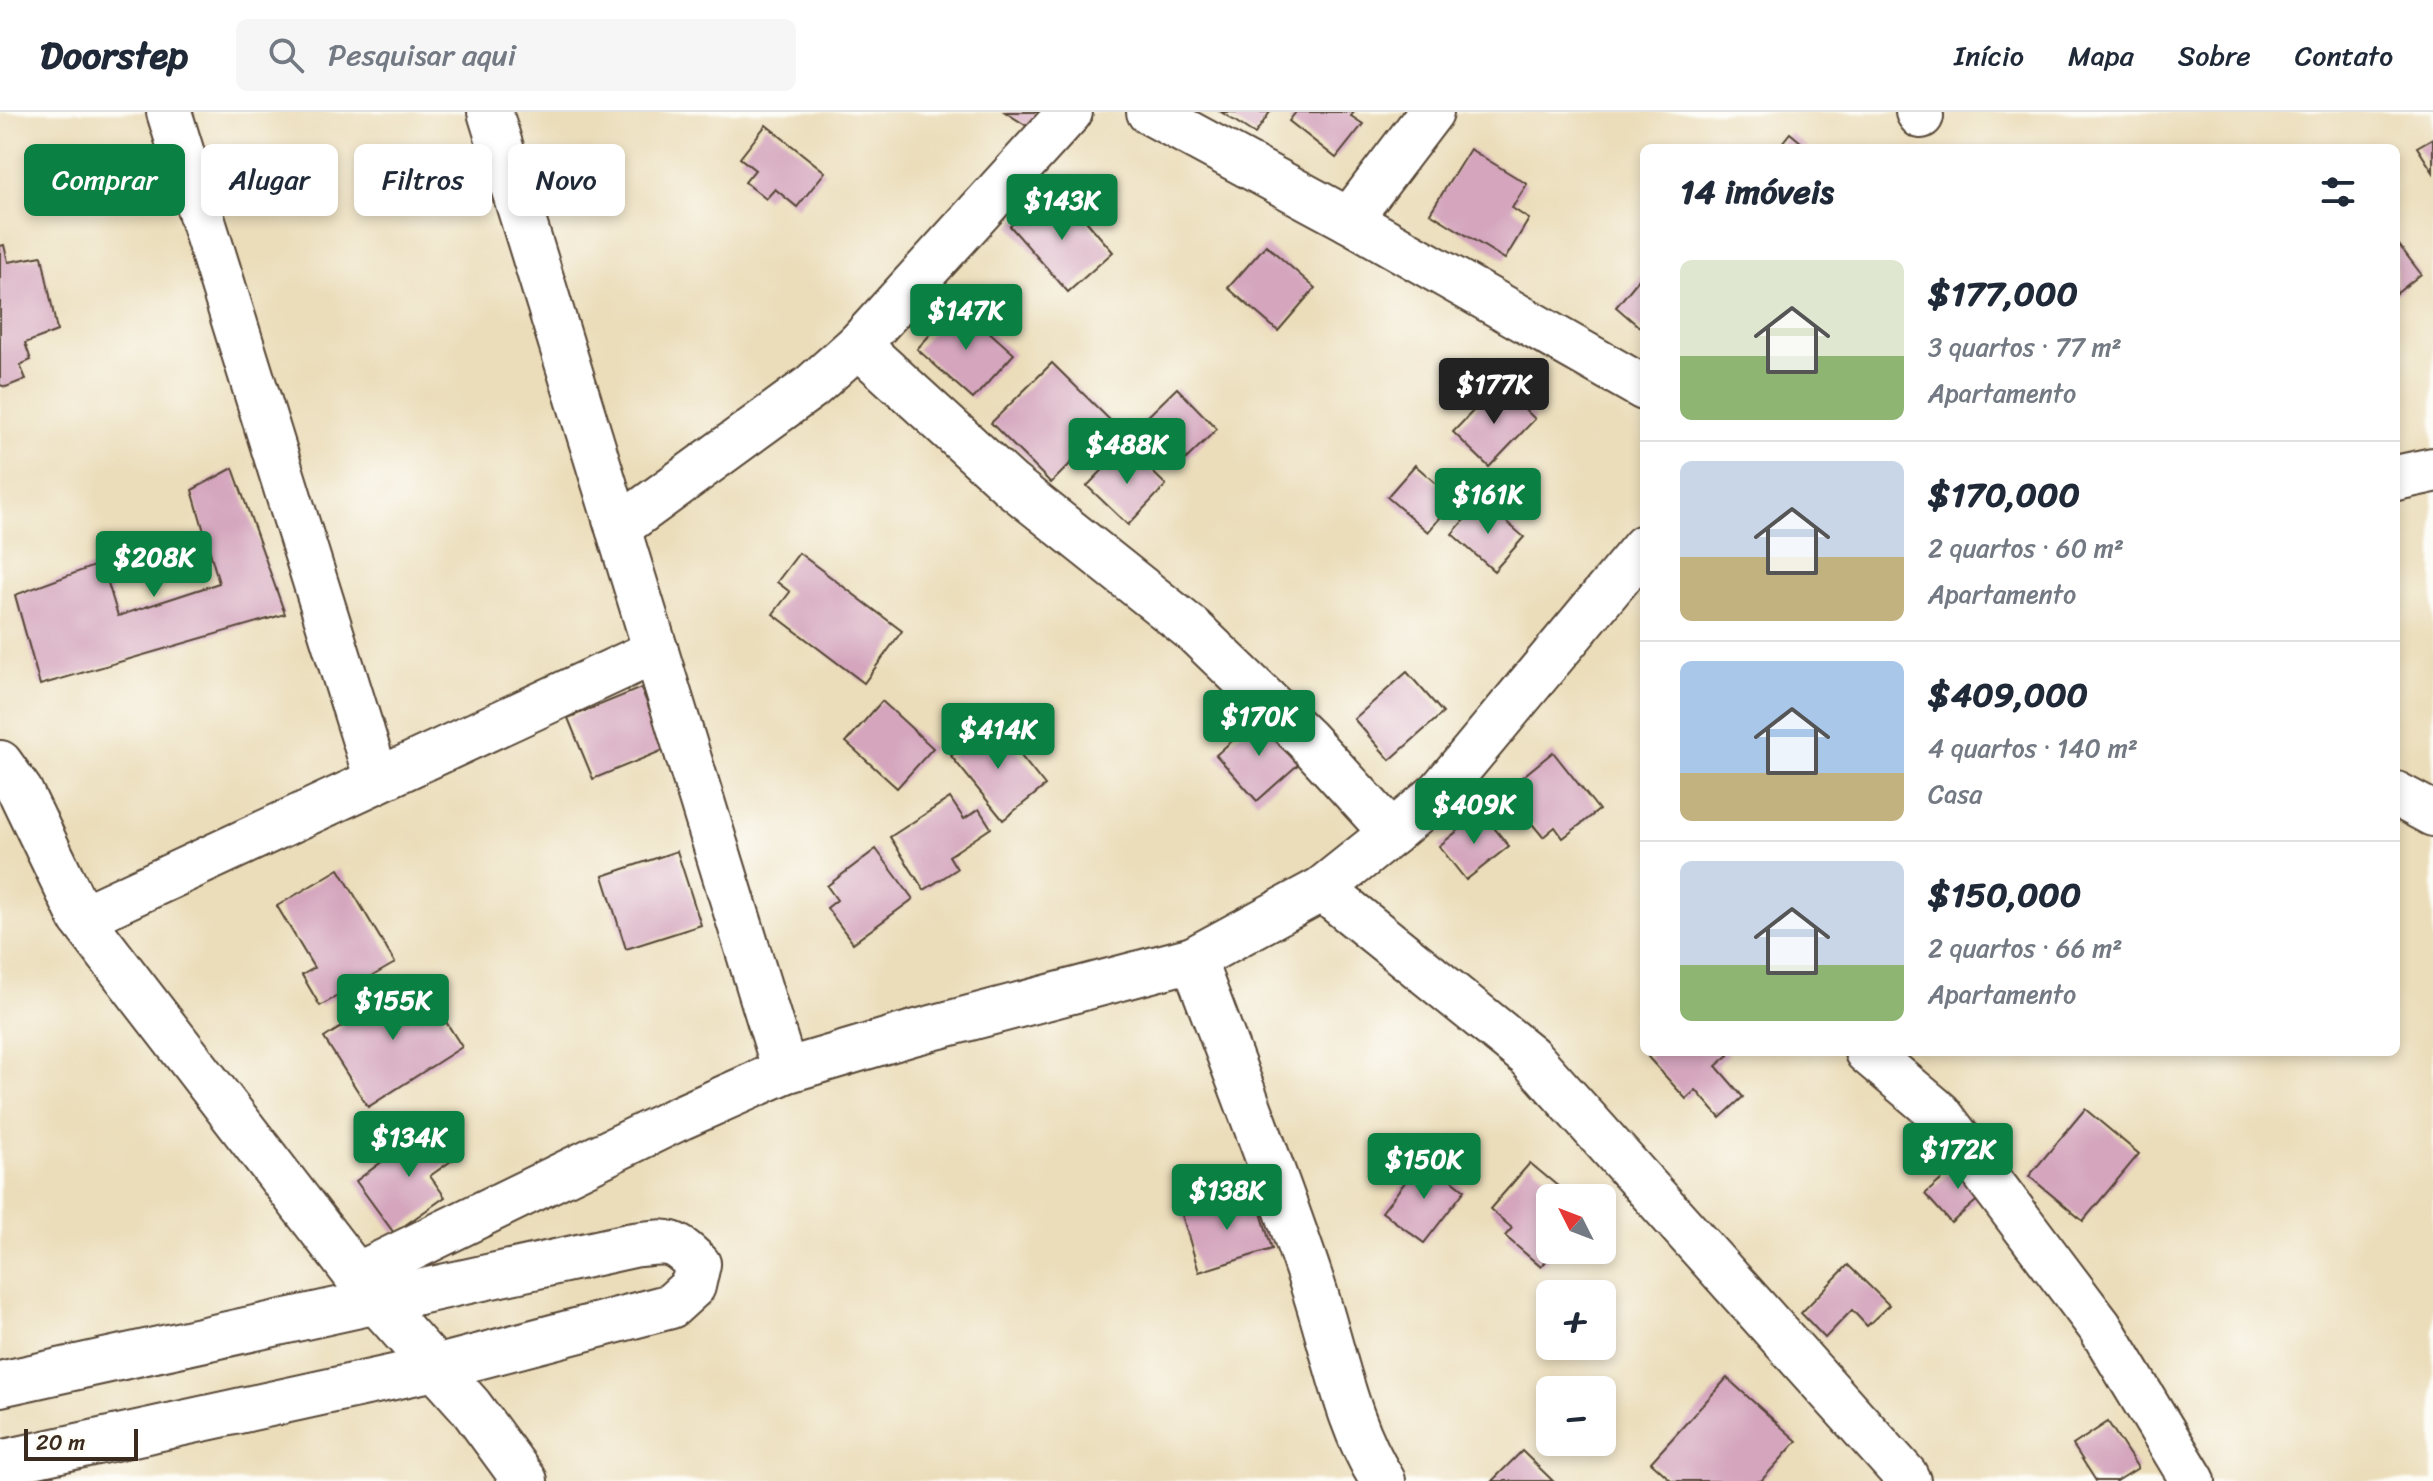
<!DOCTYPE html>
<html lang="pt">
<head>
<meta charset="utf-8">
<style>
	body { margin:0; font-family:Sriracha,sans-serif; background:#f6f6f7; color:#1f2937; height:100vh; display:flex; flex-direction:column; font-size:30px; white-space:nowrap }
	* { box-sizing:border-box; margin:0 }
	p { font-size:26px; color:#747a83 }
	.icon { flex:none; width:44px; height:44px; fill:none; stroke:currentColor; stroke-width:2; stroke-linecap:round; stroke-linejoin:round }
	.map { position:relative; flex:1; overflow:hidden }
	.sheet { position:absolute; left:1640px; top:32px; width:760px; height:912px; display:flex; flex-direction:column; background:#fff; border-radius:12px; box-shadow:0 4px 12px #0003 }
	.sheet>* { flex:none }
	.hud { position:absolute; left:24px; top:32px; width:760px; height:72px; display:flex; gap:16px }
	.needle { width:52px; rotate:312deg }
	.controls { position:absolute; left:1536px; top:1072px; display:grid; gap:16px }
	.controls a { display:grid; place-items:center; width:80px; height:80px; border-radius:12px; background:#fff; box-shadow:0 4px 12px #0003; font-size:40px }
	.scale { position:absolute; left:24px; bottom:20px; width:114px; box-sizing:border-box; padding-left:8px; border:4px solid #3b2a1e; border-top:0; font-size:22px; line-height:28px; white-space:nowrap; color:#3b2a1e; -webkit-text-stroke:6px #fdfcf7; paint-order:stroke }
	.price { position:absolute; translate:-50% -68px; padding:0 18px; border-radius:8px; background:#0b8043; color:#fff; font-size:26px; line-height:52px; filter:drop-shadow(0 2px 4px #0008) }
	.price::after { content:''; position:absolute; left:50%; top:48px; width:24px; height:18px; margin-left:-12px; background:inherit; clip-path:polygon(0 0,100% 0,50% 100%) }
	.price.active { background:#222; color:#fff }
	ul { padding:0; list-style:none }
	li { display:flex; align-items:center; gap:24px; height:200px; padding:0 40px }
	li+li { border-top:2px solid #e0e1e3 }
	li span { display:grid; place-items:center; flex:none; width:224px; height:160px; border-radius:12px; color:#555 }
	li>.icon { margin-inline-start:auto }
	span .icon { width:96px; height:96px; fill:#fffc; stroke-width:1 }
	li b { font-size:34px }
	h2 { display:flex; justify-content:space-between; align-items:center; height:96px; padding:0 40px; font-size:34px }
	.tag { padding:0 28px; border-radius:12px; background:#fff; box-shadow:0 4px 12px #0003; font-size:28px; line-height:72px }
	.tag.active { background:#0b8043; color:#fff }
	header { display:flex; align-items:center; gap:48px; box-sizing:border-box; height:112px; padding:0 40px; background:#fff; border-bottom:2px solid #e0e1e3 }
	header strong { font-size:38px }
	nav { display:flex; gap:44px; margin-inline-start:auto; font-size:28px }
	.search { width:560px; height:72px; background:#f6f6f7; display:flex; align-items:center; gap:20px; box-sizing:border-box; padding:0 28px; border-radius:12px; color:#747a83; font-size:30px }
	.map>svg:first-child { display:block }
	.building { fill:#d4a5bd }
	.lines { fill:none; stroke-linecap:round; stroke-linejoin:round }
	.minor-casing { stroke:#554535; stroke-width:48 }
	.minor { stroke:#fff; stroke-width:44 }
</style>
</head>
<body>
<header>
<strong>Doorstep</strong>
<div class="search"><svg class="icon" aria-label="search" viewBox="0 0 24 24"><circle cx="10" cy="10" r="6"/><path d="M15 15l6 6"/></svg>Pesquisar aqui</div>
<nav><a>Início</a><a>Mapa</a><a>Sobre</a><a>Contato</a></nav>
</header>
<div class="map">
<svg width="2433" height="1369" viewBox="0 0 2433 1369">
	<rect width="100%" height="100%" fill="#fdfcf7"/>
	<filter id="ink" filterUnits="userSpaceOnUse"><feTurbulence type="fractalNoise" baseFrequency=".0125" numOctaves="2"/><feDisplacementMap in="SourceGraphic" scale="16" xChannelSelector="R" yChannelSelector="G"/><feConvolveMatrix kernelMatrix="1 2 1 2 8 2 1 2 1" color-interpolation-filters="sRGB"/></filter>
	<filter id="wash" filterUnits="userSpaceOnUse"><feTurbulence type="fractalNoise" baseFrequency=".006" numOctaves="4" result="noise"/><feDisplacementMap in="SourceGraphic" scale="32" xChannelSelector="R" yChannelSelector="G"/><feGaussianBlur stdDeviation="1.8" result="paint"/><feColorMatrix in="noise" values="0 0 0 0 0 0 0 0 0 0 0 0 0 0 0 0 0 1.4 0 .05"/><feComposite in="paint" operator="in"/></filter>
	<g filter="url(#wash)">
		<rect width="100%" height="100%" fill="#ebddba"/>
		<g id="blocks">
			<g class="building">
				<path d="M 1005,0 L 1050,0 L 1036,20 Z"/>
				<path d="M 1221,0 L 1270,0 L 1255,22 Z"/>
				<path d="M 1296,0 L 1354,0 L 1351,4 L 1363,12 L 1336,46 L 1289,9 Z"/>
				<path d="M 766,13 L 825,60 L 797,95 L 775,77 L 766,87 L 745,70 L 755,58 L 740,46 Z"/>
				<path d="M 1790,21 L 1808,36 L 1778,36 Z"/>
				<path d="M 2433,26 L 2433,60 L 2417,35 Z"/>
				<path d="M 1470,37 L 1527,72 L 1512,96 L 1529,107 L 1505,147 L 1430,101 Z"/>
				<path d="M 1039,88 L 1052,102 L 1068,88 L 1113,140 L 1068,180 L 1010,114 Z"/>
				<path d="M 2396,129 L 2421,162 L 2396,182 Z"/>
				<path d="M 4,133 L 8,150 L 42,144 L 57,219 L 25,231 L 31,248 L 20,253 L 26,267 L 6,275 L 0,273 L 0,134 Z"/>
				<path d="M 1266,133 L 1315,176 L 1278,219 L 1228,176 Z"/>
				<path d="M 1644,161 L 1644,219 L 1616,195 Z"/>
				<path d="M 958,192 L 1014,242 L 973,287 L 917,237 Z"/>
				<path d="M 1052,251 L 1112,310 L 1051,371 L 991,311 Z"/>
				<path d="M 1499,272 L 1535,307 L 1489,355 L 1453,320 Z"/>
				<path d="M 1177,276 L 1217,317 L 1181,352 L 1141,311 Z"/>
				<path d="M 1126,334 L 1166,373 L 1128,413 L 1087,374 Z"/>
				<path d="M 1415,353 L 1455,388 L 1428,420 L 1387,385 Z"/>
				<path d="M 233,356 L 285,502 L 40,573 L 15,483 L 102,451 L 118,504 L 219,471 L 192,378 Z"/>
				<path d="M 1481,388 L 1524,425 L 1494,459 L 1452,422 Z"/>
				<path d="M 799,441 L 902,519 L 864,571 L 773,502 L 790,480 L 777,470 Z"/>
				<path d="M 1407,560 L 1443,601 L 1390,648 L 1354,607 Z"/>
				<path d="M 641,576 L 666,637 L 593,667 L 568,606 Z"/>
				<path d="M 882,589 L 933,636 L 897,676 L 846,630 Z"/>
				<path d="M 1261,603 L 1302,649 L 1257,689 L 1216,643 Z"/>
				<path d="M 993,609 L 1045,674 L 1003,708 L 951,644 Z"/>
				<path d="M 1553,640 L 1599,698 L 1563,726 L 1555,715 L 1543,725 L 1505,679 Z"/>
				<path d="M 950,686 L 964,707 L 979,697 L 991,716 L 949,744 L 957,757 L 924,778 L 890,725 Z"/>
				<path d="M 1481,700 L 1509,734 L 1466,768 L 1439,734 Z"/>
				<path d="M 876,737 L 913,787 L 853,831 L 827,796 L 837,788 L 827,774 Z"/>
				<path d="M 677,739 L 701,813 L 626,837 L 603,764 Z"/>
				<path d="M 339,757 L 395,851 L 320,894 L 302,863 L 314,856 L 277,794 Z"/>
				<path d="M 418,866 L 462,935 L 368,995 L 324,926 Z"/>
				<path d="M 1654,940 L 1726,940 L 1729,943 L 1716,954 L 1743,985 L 1720,1006 L 1696,978 L 1686,987 L 1648,945 Z"/>
				<path d="M 2085,997 L 2139,1042 L 2083,1109 L 2029,1064 Z"/>
				<path d="M 434,1011 L 458,1044 L 430,1064 L 445,1085 L 394,1121 L 356,1069 Z"/>
				<path d="M 1424,1046 L 1465,1078 L 1424,1131 L 1382,1100 Z"/>
				<path d="M 1965,1047 L 1991,1076 L 1951,1111 L 1925,1082 Z"/>
				<path d="M 1530,1051 L 1572,1086 L 1550,1086 L 1550,1138 L 1556,1138 L 1541,1155 L 1505,1124 L 1512,1116 L 1490,1097 Z"/>
				<path d="M 1255,1081 L 1272,1137 L 1199,1160 L 1182,1103 Z"/>
				<path d="M 1848,1153 L 1889,1193 L 1867,1214 L 1852,1198 L 1825,1226 L 1801,1201 Z"/>
				<path d="M 1727,1266 L 1797,1329 L 1761,1369 L 1672,1369 L 1651,1350 Z"/>
				<path d="M 2108,1310 L 2138,1356 L 2117,1369 L 2096,1369 L 2073,1333 Z"/>
				<path d="M 1522,1339 L 1553,1369 L 1492,1369 Z"/>
			</g>
		</g>
	</g>
	<g filter="url(#ink)">
		<use href="#blocks" fill-opacity="0" stroke="#554535" stroke-width="2"/>
		<g class="lines">
			<g class="minor-casing">
				<g id="minor">
					<path d="M 169,0 L 377,668"/>
					<path d="M 490,0 L 785,959"/>
					<path d="M 1149,0 L 1349,108 L 1644,276"/>
					<path d="M 1918,0 L 1921,4"/>
					<path d="M 1349,108 L 1431,0"/>
					<path d="M 858,233 L 1010,372 L 1193,518 L 1306,627 L 1392,721"/>
					<path d="M 2396,366 L 2433,358"/>
					<path d="M 618,416 L 811,275 L 858,233 L 1070,0"/>
					<path d="M 0,651 L 20,679 L 81,806 L 376,1189 L 470,1294 L 525,1369"/>
					<path d="M 2396,682 L 2433,702"/>
					<path d="M 1322,777 L 1529,944 L 1905,1363 L 1908,1369"/>
					<path d="M 81,806 L 656,539"/>
					<path d="M 1193,847 C 1233,954 1275,1060 1311,1168 C 1334,1235 1345,1310 1383,1369"/>
					<path d="M 1867,940 L 1939,1001 L 2100,1215 L 2193,1369"/>
					<path d="M 357,1163 L 675,1008 L 785,959 L 913,921 L 1193,847 L 1322,777 L 1392,721 L 1439,681 L 1644,435"/>
					<path d="M 0,1272 L 633,1133 C 669,1129 671,1126 698,1152 L 693,1174 L 671,1194 L 435,1256 L 0,1351"/>
				</g>
			</g>
			<use href="#minor" class="minor"/>
		</g>
	</g>
</svg>
<div class="controls">
<a><svg class="needle" viewBox="-14 -14 28 28"><path d="M0-13l5 13h-10z" fill="#e53935"/><path d="M0 13l5-13h-10z" fill="#747a83"/></svg></a>
<a>+</a>
<a>−</a>
</div>
<div class="scale">20 m</div>
<b class="price" style="left:1062px;top:130px">$143K</b>
<b class="price" style="left:966px;top:240px">$147K</b>
<b class="price active" style="left:1494px;top:314px">$177K</b>
<b class="price" style="left:1127px;top:374px">$488K</b>
<b class="price" style="left:1488px;top:424px">$161K</b>
<b class="price" style="left:154px;top:487px">$208K</b>
<b class="price" style="left:1259px;top:646px">$170K</b>
<b class="price" style="left:998px;top:659px">$414K</b>
<b class="price" style="left:1474px;top:734px">$409K</b>
<b class="price" style="left:393px;top:930px">$155K</b>
<b class="price" style="left:409px;top:1067px">$134K</b>
<b class="price" style="left:1958px;top:1079px">$172K</b>
<b class="price" style="left:1424px;top:1089px">$150K</b>
<b class="price" style="left:1227px;top:1120px">$138K</b>
<div class="hud">
<a class="tag active">Comprar</a>
<a class="tag">Alugar</a>
<a class="tag">Filtros</a>
<a class="tag">Novo</a>
</div>
<section class="sheet">
<h2>14 imóveis<svg class="icon" aria-label="filters" viewBox="0 0 24 24"><path d="M4 7h16M4 17h16"/><circle cx="9" cy="7" r="2"/><circle cx="15" cy="17" r="2"/></svg></h2>
<ul>
<li><span style="background:linear-gradient(#dfe7d0 60%,#8fb573 0)"><svg class="icon" aria-label="home" viewBox="0 0 24 24"><path d="M3 11l9-7 9 7M6 9v11h12V9"/></svg></span><div><b>$177,000</b><p>3 quartos · 77 m²</p><p>Apartamento</p></div></li>
<li><span style="background:linear-gradient(#c9d6e8 60%,#c2b280 0)"><svg class="icon" aria-label="home" viewBox="0 0 24 24"><path d="M3 11l9-7 9 7M6 9v11h12V9"/></svg></span><div><b>$170,000</b><p>2 quartos · 60 m²</p><p>Apartamento</p></div></li>
<li><span style="background:linear-gradient(#a9c7e8 70%,#c2b280 0)"><svg class="icon" aria-label="home" viewBox="0 0 24 24"><path d="M3 11l9-7 9 7M6 9v11h12V9"/></svg></span><div><b>$409,000</b><p>4 quartos · 140 m²</p><p>Casa</p></div></li>
<li><span style="background:linear-gradient(#c9d6e8 65%,#8fb573 0)"><svg class="icon" aria-label="home" viewBox="0 0 24 24"><path d="M3 11l9-7 9 7M6 9v11h12V9"/></svg></span><div><b>$150,000</b><p>2 quartos · 66 m²</p><p>Apartamento</p></div></li>
</ul>
</section>
</div>
</body>
</html>
